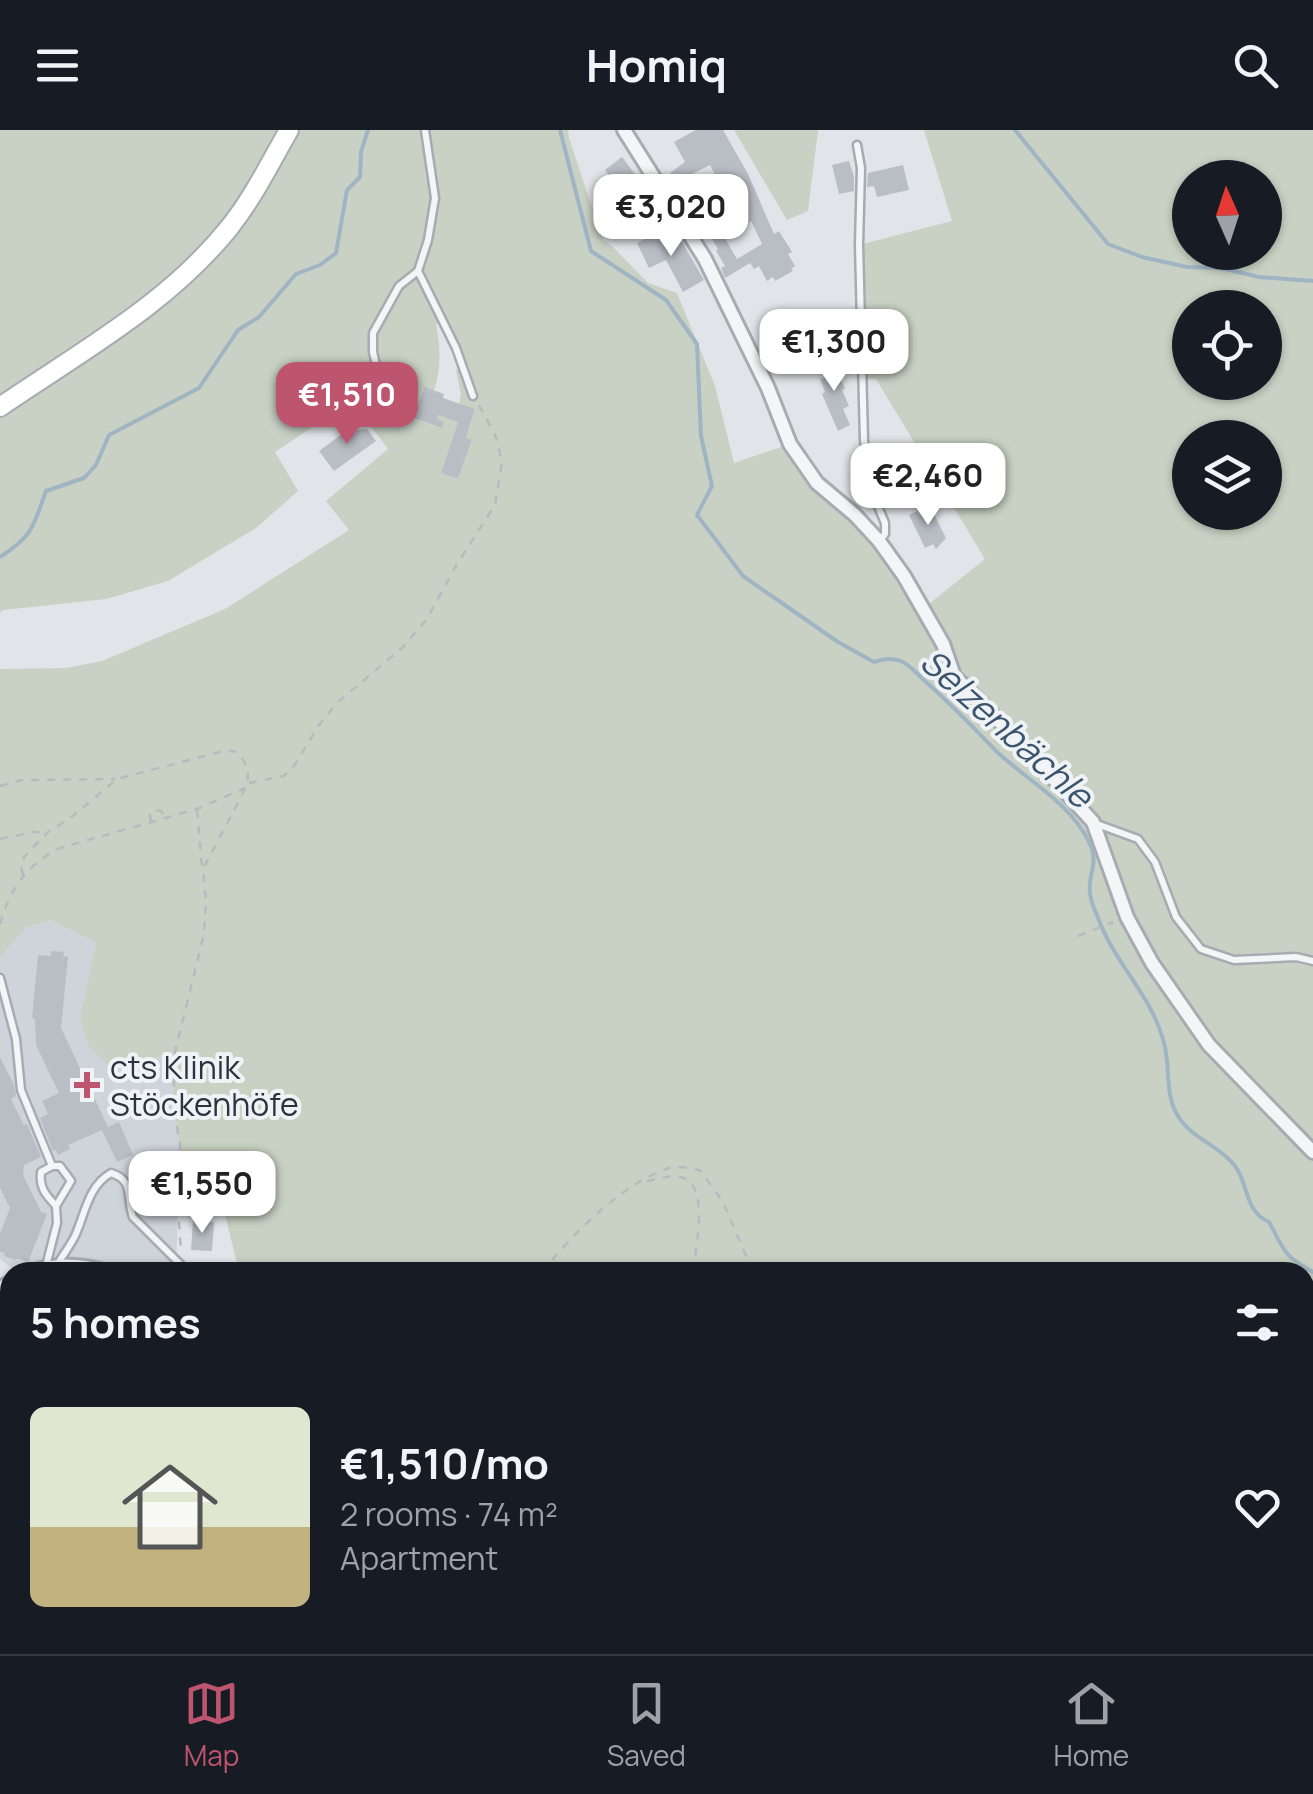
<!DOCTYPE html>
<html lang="en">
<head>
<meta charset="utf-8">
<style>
	body { margin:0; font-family:Manrope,sans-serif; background:#20242c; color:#f1f3f6; height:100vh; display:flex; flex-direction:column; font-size:38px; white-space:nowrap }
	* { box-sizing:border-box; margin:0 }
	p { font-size:32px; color:#9ea1a6 }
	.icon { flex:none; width:55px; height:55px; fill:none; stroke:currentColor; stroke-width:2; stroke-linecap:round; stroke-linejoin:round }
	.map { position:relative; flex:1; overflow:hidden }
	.sheet { position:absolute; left:0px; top:1132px; width:1315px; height:392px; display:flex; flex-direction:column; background:#171b24; border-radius:30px 30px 0 0; box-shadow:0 2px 8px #0004 }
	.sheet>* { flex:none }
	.needle { width:65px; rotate:357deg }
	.buttons { position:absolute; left:1172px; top:30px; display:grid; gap:20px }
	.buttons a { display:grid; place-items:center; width:110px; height:110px; border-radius:50%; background:#171b24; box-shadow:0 2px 8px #0004; font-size:50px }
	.price { position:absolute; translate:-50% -85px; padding:0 22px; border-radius:20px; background:#fff; color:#222; font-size:32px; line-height:65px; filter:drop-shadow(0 2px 5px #0008) }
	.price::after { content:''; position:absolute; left:50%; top:60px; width:30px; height:22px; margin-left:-15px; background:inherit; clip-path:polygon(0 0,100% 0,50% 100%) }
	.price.selected { background:#be556e; color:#fff }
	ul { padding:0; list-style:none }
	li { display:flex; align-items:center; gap:30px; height:250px; padding:0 30px }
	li+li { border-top:2px solid #363941 }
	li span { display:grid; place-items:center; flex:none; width:280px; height:200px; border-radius:15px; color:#555 }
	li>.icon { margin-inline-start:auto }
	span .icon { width:120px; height:120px; fill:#fffc; stroke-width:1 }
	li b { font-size:42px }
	h2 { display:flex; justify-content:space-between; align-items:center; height:120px; padding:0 30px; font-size:42px }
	header { display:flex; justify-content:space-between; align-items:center; height:130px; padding:0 30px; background:#171b24; font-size:45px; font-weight:700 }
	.dock { display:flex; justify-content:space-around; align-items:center; height:140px; border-top:2px solid #363941; background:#171b24; font-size:28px; color:#9ea1a6 }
	.dock a { display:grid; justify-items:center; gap:5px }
	.dock .selected { color:#be556e }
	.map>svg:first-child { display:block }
	.built { fill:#cfd4da }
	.green { fill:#c8d1c3; fill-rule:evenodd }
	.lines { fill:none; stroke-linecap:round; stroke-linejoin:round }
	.stream { stroke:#a0b5c4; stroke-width:4 }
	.building { fill:#b9bec4; fill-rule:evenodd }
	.lane-casing { stroke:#a7acb2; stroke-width:11 }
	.street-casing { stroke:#a7acb2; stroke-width:18 }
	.secondary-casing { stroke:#a7acb2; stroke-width:22 }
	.path { stroke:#b7bbc0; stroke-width:2.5; stroke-dasharray:8 8; stroke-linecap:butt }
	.lane { stroke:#f3f5f7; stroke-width:6 }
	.street { stroke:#f3f5f7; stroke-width:12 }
	.secondary { stroke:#fff; stroke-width:18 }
	.poi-dot { fill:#be556e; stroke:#f0f3f6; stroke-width:4 }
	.labels { text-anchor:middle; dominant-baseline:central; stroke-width:8; stroke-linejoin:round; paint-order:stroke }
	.poi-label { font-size:32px; fill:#2b343e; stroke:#f0f3f6; text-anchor:start }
	.water-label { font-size:35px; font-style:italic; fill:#3a556d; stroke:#f0f3f6 }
</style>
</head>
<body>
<header><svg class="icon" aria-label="menu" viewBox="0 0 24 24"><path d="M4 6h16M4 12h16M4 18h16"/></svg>Homiq<svg class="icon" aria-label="search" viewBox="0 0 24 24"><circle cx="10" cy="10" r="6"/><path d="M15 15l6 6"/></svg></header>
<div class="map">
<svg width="1313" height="1524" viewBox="0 0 1313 1524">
	<rect width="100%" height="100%" fill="#e1e4e8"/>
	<path class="built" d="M 50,790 L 96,813 L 80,887 L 141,933 L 175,922 L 173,974 L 180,1016 L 176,1142 L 17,1142 L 0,1129 L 0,828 L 26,797 Z"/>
	<g class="green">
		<path d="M 0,0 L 568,0 L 569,8 L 603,110 L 613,117 L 648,153 L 677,163 L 715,256 L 734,333 L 790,314 L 817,353 L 855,385 L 924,478 L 985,429 L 876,249 L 863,249 L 859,115 L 952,91 L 924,0 L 1313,0 L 1313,1524 L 0,1524 L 0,1156 L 10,1152 L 10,1515 L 1305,1515 L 1305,1142 L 244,1142 L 237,1133 L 223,1077 L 178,1078 L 180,1016 L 173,974 L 174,922 L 141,933 L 108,935 L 88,916 L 80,887 L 96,813 L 50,790 L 26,797 L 0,828 L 0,539 L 66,538 L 102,531 L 225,479 L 349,400 L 326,371 L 388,319 L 362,284 L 341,278 L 275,322 L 298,361 L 256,398 L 168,451 L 106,469 L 3,480 L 0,483 ZM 1190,48 L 1265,48 L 1265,122 L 1190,122 ZM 1190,178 L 1265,178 L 1265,252 L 1190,252 ZM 441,190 L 463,236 L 456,240 L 461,264 L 459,274 L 475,280 L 466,308 L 472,311 L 458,349 L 441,343 L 458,292 L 438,285 L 434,296 L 413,288 L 423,258 L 434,261 C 441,238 441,218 436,195 ZM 1190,308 L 1265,308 L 1265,382 L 1190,382 Z"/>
		<path d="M 734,0 L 818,0 L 808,81 L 787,90 Z"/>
	</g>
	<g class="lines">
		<g class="stream">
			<path d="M 560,0 L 591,121 L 666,170 L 697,214 L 701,306 L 712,356 L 697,385 L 743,446 L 838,512 L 874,532 C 884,529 893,527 903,532 C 912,537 919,546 926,552 C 951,574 974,598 997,622 C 1026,649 1071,674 1089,712 C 1100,733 1087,745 1090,763 C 1091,770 1094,779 1097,785 C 1113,832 1152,865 1164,913 C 1171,937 1164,964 1178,986 C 1192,1009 1219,1015 1235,1036 C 1249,1054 1244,1081 1269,1092 C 1284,1119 1283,1126 1313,1142"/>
			<path d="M 1015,0 L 1108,114 L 1142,127 L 1187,137 L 1221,138 L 1259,147 L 1313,151"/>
			<path d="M 0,427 C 33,406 33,397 46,361 L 84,348 L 96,335 L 109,305 L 199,258 L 238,200 L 259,187 L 296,144 L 320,135 L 336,123 L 347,60 L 360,47 L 361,22 L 368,0"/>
		</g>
	</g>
	<g class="building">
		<path d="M 696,0 L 723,0 L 748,44 L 774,104 L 779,101 L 792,122 L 788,124 L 795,136 L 791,139 L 793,141 L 775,151 L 773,147 L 767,151 L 759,136 L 754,139 L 750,133 L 725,148 L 721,138 L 725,136 L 716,121 L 718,119 L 692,75 L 723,60 L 710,35 L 676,52 L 670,43 L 685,32 L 674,12 ZM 751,91 L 762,114 L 737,129 L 723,105 Z"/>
		<path d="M 622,27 L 640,51 L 631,58 L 629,55 L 620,61 L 605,40 Z"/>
		<path d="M 849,31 L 854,47 L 854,61 L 839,64 L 832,35 Z"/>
		<path d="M 903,35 L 909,60 L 877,67 L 874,56 L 867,57 L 868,43 Z"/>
		<path d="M 664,99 L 672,115 L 681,110 L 704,150 L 683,162 L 666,130 L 649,138 L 637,113 Z"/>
		<path d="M 831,227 L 845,259 L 842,260 L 849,276 L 843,279 L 850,295 L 838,301 L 822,264 L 825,262 L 820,249 L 826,247 L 820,232 Z"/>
		<path d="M 424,257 L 444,264 L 443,268 L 475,279 L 466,308 L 472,310 L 458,349 L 441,343 L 458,292 L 438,285 L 437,289 L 444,292 L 442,298 L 413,288 Z"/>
		<path d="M 367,299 L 376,311 L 334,341 L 319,321 L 346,301 Z"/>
		<path d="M 924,378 L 931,378 L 946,408 L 936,419 L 933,414 L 925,418 L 909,385 Z"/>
		<path d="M 51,821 L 64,822 L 63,826 L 68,827 L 61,898 L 108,997 L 119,992 L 133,1025 L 117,1032 L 102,1000 L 68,1015 L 70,1019 L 58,1025 L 56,1020 L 53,1021 L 40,988 L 48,984 L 42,971 L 59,963 L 36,915 L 35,889 L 32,888 L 38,825 L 51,826 Z"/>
		<path d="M 0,927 L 14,955 L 16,966 L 11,969 L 24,995 L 27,994 L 41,1027 L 24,1035 L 23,1045 L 41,1082 L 47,1084 L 28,1132 L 17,1128 L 16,1130 L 4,1126 L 5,1123 L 0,1122 L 0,1104 L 10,1078 L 0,1058 Z"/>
		<path d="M 193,1090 L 214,1092 L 212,1121 L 191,1120 Z"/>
	</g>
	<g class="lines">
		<g class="lane-casing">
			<g id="lane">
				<path d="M 425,0 L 435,68 L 428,110 L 418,141 L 456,218 L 473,266"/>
				<path d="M 857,15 L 861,38 L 859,115 L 864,310 L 869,355 L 885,393 L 885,404 L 879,411"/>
				<path d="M 362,284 L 376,261 L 377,239 L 373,222 L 373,203 L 399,156 L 418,141"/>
				<path d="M 1094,693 L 1138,709 L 1155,732 L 1176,787 L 1201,819 L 1234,830 L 1296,827 L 1313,831"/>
				<path d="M 0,848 L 16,909 L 21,960 L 52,1036 L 60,1036 L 71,1051 L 56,1076 L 57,1093 L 46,1136"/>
				<path d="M 52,1036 L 41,1042 C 39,1058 46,1065 56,1076"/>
				<path d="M 57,1135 C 63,1125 70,1116 75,1106 C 85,1084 88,1056 111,1043 C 135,1050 126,1069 133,1087 L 181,1135"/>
			</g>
		</g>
		<g class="street-casing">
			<g id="street">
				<path d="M 624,0 L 705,129 L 768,258 L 790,314 L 817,353 L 855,385 L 879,411 L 904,446 L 943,514 L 954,546 L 1021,613 L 1093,692 L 1127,787 L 1152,833 L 1209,915 L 1313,1022"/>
				<path d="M 32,1142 C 58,1133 81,1134 107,1142"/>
				<path d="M 0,1158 L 10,1153"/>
			</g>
		</g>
		<g class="secondary-casing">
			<path id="secondary" d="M 0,277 C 80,222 167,175 229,98 C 253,68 270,33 289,0"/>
		</g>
		<g class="path">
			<path d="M 249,653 L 284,646 L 294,636 L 319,595 L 337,573 L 403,517 L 427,489 L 457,434 L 495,375 L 502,332 L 496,307 L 479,275"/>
			<path d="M 0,656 L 22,650 L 115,649"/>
			<path d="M 197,680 L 202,737"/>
			<path d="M 151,692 L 150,685 L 154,680 L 161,681 L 165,686"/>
			<path d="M 0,709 L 34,702 L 47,702"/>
			<path d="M 23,745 L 21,737 L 24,727 L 48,702 L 73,686 L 117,649 L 227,620 L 237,622 C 249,636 251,646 243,663 L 203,739 L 206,772 L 204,804 L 175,922 L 173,974 L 180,1015 L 178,1078 L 181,1121"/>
			<path d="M 0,794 C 10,759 27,734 60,718 L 197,679 L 245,658"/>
			<path d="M 1078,806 L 1113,792"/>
			<path d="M 647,1051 C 657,1049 671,1045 680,1047 C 711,1052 695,1119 693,1142"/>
			<path d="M 542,1142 C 573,1104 621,1054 669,1038 C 678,1035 690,1039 700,1040 L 723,1072 L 753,1142"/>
			<path d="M 10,1402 C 0,1429 6,1458 10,1486"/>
			<path d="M 1305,1474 L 1313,1468"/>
			<path d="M 14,1515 L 15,1524"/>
			<path d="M 251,1515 L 256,1524"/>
			<path d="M 732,1515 L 735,1524"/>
			<path d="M 999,1515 L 1030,1524"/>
			<path d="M 1238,1524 L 1250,1515"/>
		</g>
		<use href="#lane" class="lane"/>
		<use href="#street" class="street"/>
		<use href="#secondary" class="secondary"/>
	</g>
	<path class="poi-dot" d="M82 940h10v10h10v10h-10v10h-10v-10h-10v-10h10z"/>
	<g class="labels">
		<g class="poi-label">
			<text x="110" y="937">cts Klinik<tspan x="110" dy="37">Stöckenhöfe</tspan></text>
		</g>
		<g class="water-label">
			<text transform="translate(1007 598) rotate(42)">Selzenbächle</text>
		</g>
	</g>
</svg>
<div class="buttons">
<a><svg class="needle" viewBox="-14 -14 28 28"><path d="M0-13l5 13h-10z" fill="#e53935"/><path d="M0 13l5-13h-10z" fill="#9ea1a6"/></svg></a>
<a><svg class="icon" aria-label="locate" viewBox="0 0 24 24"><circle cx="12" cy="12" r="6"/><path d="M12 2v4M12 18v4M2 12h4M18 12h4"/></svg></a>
<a><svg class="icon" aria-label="layers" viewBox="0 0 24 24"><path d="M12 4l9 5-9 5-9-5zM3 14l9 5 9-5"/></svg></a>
</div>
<b class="price" style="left:671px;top:129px">€3,020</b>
<b class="price" style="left:834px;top:264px">€1,300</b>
<b class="price selected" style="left:347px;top:317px">€1,510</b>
<b class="price" style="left:928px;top:398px">€2,460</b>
<b class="price" style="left:202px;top:1106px">€1,550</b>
<section class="sheet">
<h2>5 homes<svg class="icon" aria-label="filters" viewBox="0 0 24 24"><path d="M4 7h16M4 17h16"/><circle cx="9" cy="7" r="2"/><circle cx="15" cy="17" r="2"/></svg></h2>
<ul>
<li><span style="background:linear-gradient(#dfe7d0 60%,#c2b280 0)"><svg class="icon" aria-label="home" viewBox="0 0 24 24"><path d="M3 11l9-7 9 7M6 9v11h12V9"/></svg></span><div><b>€1,510/mo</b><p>2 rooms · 74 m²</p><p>Apartment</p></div><svg class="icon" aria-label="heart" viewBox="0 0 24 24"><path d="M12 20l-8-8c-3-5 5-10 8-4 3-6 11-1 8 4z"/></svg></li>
</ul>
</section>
</div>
<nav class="dock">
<a class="selected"><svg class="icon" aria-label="map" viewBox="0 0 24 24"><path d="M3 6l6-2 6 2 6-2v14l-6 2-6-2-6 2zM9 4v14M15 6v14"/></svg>Map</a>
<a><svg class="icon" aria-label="saved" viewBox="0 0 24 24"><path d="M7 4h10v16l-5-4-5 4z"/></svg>Saved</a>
<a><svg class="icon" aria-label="home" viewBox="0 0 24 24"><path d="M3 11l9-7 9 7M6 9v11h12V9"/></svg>Home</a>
</nav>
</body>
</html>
